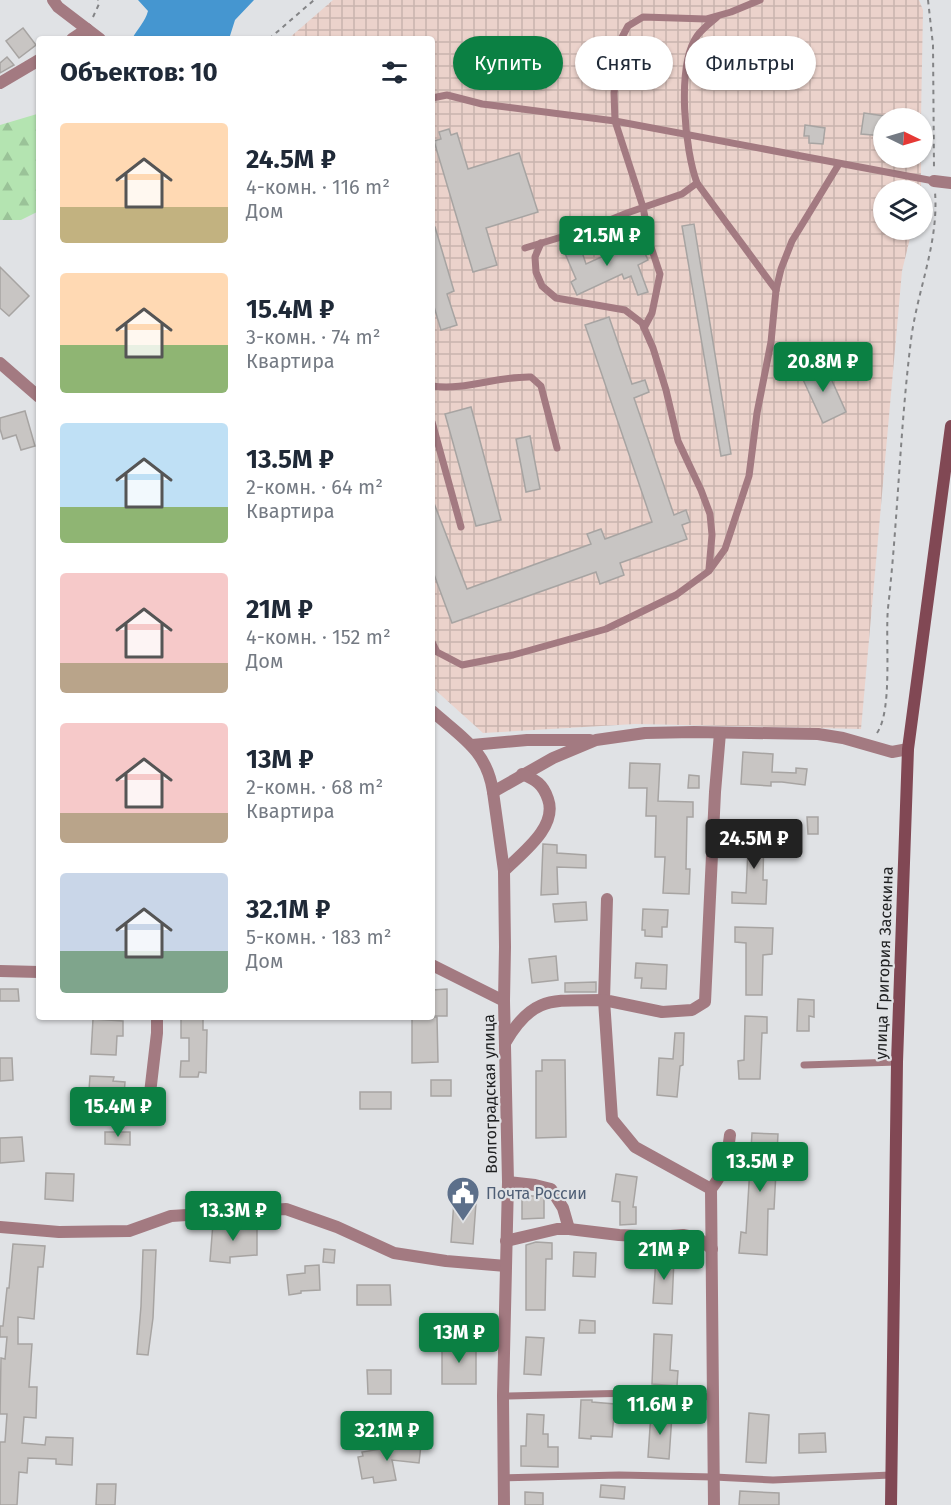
<!DOCTYPE html>
<html lang="ru">
<head>
<meta charset="utf-8">
<style>
	body { margin:0; font-family:"Fira Sans",sans-serif; background:#f6f6f7; color:#1f2937; height:100vh; display:flex; flex-direction:column; font-size:22px; white-space:nowrap }
	* { box-sizing:border-box; margin:0 }
	p { font-size:20px; color:#747a83 }
	.icon { flex:none; width:33px; height:33px; fill:none; stroke:currentColor; stroke-width:2; stroke-linecap:round; stroke-linejoin:round }
	.map { position:relative; flex:1; overflow:hidden }
	.side { position:absolute; left:36px; top:36px; width:399px; height:984px; display:flex; flex-direction:column; background:#fff; border-radius:6px; box-shadow:0 2px 4px #0004 }
	.side>* { flex:none }
	.top-card { position:absolute; left:453px; top:36px; width:408px; height:54px; display:flex; gap:12px }
	.needle { width:39px; rotate:95deg }
	.fabs { position:absolute; left:873px; top:108px; display:grid; gap:12px }
	.fabs a { display:grid; place-items:center; width:60px; height:60px; border-radius:50%; background:#fff; box-shadow:0 2px 4px #0004; font-size:30px }
	.price { position:absolute; translate:-50% -51px; padding:0 14px; border-radius:6px; background:#0b8043; color:#fff; font-size:20px; line-height:39px; filter:drop-shadow(0 2px 3px #0008) }
	.price::after { content:''; position:absolute; left:50%; top:36px; width:18px; height:14px; margin-left:-9px; background:inherit; clip-path:polygon(0 0,100% 0,50% 100%) }
	.price.current { background:#222; color:#fff }
	ul { padding:0; list-style:none }
	li { display:flex; align-items:center; gap:18px; height:150px; padding:0 24px }
	li span { display:grid; place-items:center; flex:none; width:168px; height:120px; border-radius:6px; color:#555 }
	li>.icon { margin-inline-start:auto }
	span .icon { width:72px; height:72px; fill:#fffc; stroke-width:1 }
	li b { font-size:26px }
	h2 { display:flex; justify-content:space-between; align-items:center; height:72px; padding:0 24px; font-size:26px }
	.pill { padding:0 21px; border-radius:27px; background:#fff; box-shadow:0 2px 4px #0004; font-size:21px; line-height:54px }
	.pill.current { background:#0b8043; color:#fff }
	.map>svg:first-child { display:block }
	.industrial { fill:url(#industrial-grid) }
	.forest { fill:url(#forest-firs) }
	.water { fill:#4596d0 }
	.building { fill:#c8c5c3; stroke:#a7a4a2; stroke-width:1.5 }
	.lines { fill:none; stroke-linecap:round; stroke-linejoin:round }
	.path { stroke:#838486; stroke-width:2; stroke-dasharray:4.5 4.5; stroke-linecap:butt }
	.service { stroke:#a37a81; stroke-width:7 }
	.minor { stroke:#a37a81; stroke-width:12 }
	.tertiary { stroke:#a37a81; stroke-width:12 }
	.secondary { stroke:#814854; stroke-width:12 }
	.labels { text-anchor:middle; dominant-baseline:central; stroke-width:4.5; stroke-linejoin:round; paint-order:stroke }
	.street-label { font-size:16px; fill:#1f2021; stroke:#e0e2e5 }
	.service-label { font-size:16px; fill:#4e5e75; stroke:#e0e2e5; text-anchor:start }
</style>
</head>
<body>
<div class="map">
<svg width="951" height="1505" viewBox="0 0 951 1505">
	<defs>
		<pattern id="industrial-grid" width="8" height="8" patternUnits="userSpaceOnUse" patternTransform="scale(1.5)"><rect width="8" height="8" fill="#ebd2cb"/><path d="M0 4h8M4 0v8" fill="none" stroke="#c9b4ae"/></pattern>
		<pattern id="forest-firs" width="22" height="20" patternUnits="userSpaceOnUse" patternTransform="scale(1.5)"><rect width="22" height="20" fill="#b4e4b1"/><path d="M5 1l3.5 6h-7zM16 11l3.5 6h-7z" fill="#9ac398"/></pattern>
	</defs>
	<rect width="100%" height="100%" fill="#e0e2e5"/>
	<path class="industrial" d="M 333,0 L 919,0 L 923,10 L 921,118 L 884,118 L 884,158 L 921,158 L 921,190 L 884,190 L 884,230 L 912,230 L 902,271 L 861,729 L 635,724 L 483,733 L 432,687 L 432,39 L 288,39 Z"/>
	<path class="forest" d="M 39,111 L 39,211 L 21,220 L 0,220 L 0,125 L 37,114 Z"/>
	<path class="water" d="M 138,0 L 254,0 L 235,20 L 229,39 L 132,39 C 138,28 145,22 148,11 Z"/>
	<g class="building">
		<path d="M 23,28 L 36,45 L 19,58 L 6,41 Z"/>
		<path d="M 7,57 L 14,65 L 0,73 L 0,63 Z"/>
		<path d="M 864,113 L 884,116 L 884,136 L 861,134 Z"/>
		<path d="M 805,125 L 825,128 L 823,144 L 809,143 L 809,136 L 804,136 Z"/>
		<path d="M 449,129 L 451,135 L 457,133 L 468,169 L 519,153 L 538,212 L 486,228 L 497,265 L 473,272 L 434,141 L 441,139 L 439,132 Z"/>
		<path d="M 694,224 L 731,454 L 721,456 L 682,226 Z"/>
		<path d="M 432,227 L 435,227 L 454,291 L 447,294 L 457,325 L 441,330 L 432,300 Z"/>
		<path d="M 578,240 L 586,264 L 639,240 L 648,260 L 638,265 L 648,292 L 638,295 L 631,276 L 624,279 L 622,274 L 577,295 L 571,282 L 576,279 L 564,251 L 567,250 L 566,244 Z"/>
		<path d="M 0,267 L 29,296 L 9,316 L 0,308 Z"/>
		<path d="M 609,317 L 632,384 L 645,380 L 649,392 L 634,398 L 674,515 L 686,510 L 690,522 L 682,525 L 687,539 L 620,563 L 624,575 L 600,584 L 596,572 L 452,623 L 432,569 L 432,498 L 467,589 L 591,544 L 587,534 L 601,529 L 605,539 L 652,522 L 585,325 Z"/>
		<path d="M 824,363 L 846,412 L 823,423 L 800,373 Z"/>
		<path d="M 471,407 L 501,520 L 476,526 L 445,414 Z"/>
		<path d="M 25,411 L 35,446 L 21,450 L 16,435 L 3,439 L 0,429 L 0,418 Z"/>
		<path d="M 530,436 L 540,489 L 526,492 L 516,439 Z"/>
		<path d="M 743,752 L 773,754 L 772,772 L 796,773 L 796,768 L 807,769 L 805,785 L 782,782 L 771,782 L 771,786 L 741,784 Z"/>
		<path d="M 630,763 L 660,764 L 658,801 L 693,802 L 693,817 L 687,817 L 686,869 L 690,869 L 689,894 L 663,893 L 665,857 L 655,857 L 656,816 L 646,816 L 647,788 L 629,788 Z"/>
		<path d="M 689,775 L 699,776 L 699,788 L 688,788 Z"/>
		<path d="M 807,817 L 818,817 L 818,834 L 808,834 Z"/>
		<path d="M 749,826 L 764,826 L 763,880 L 767,880 L 766,904 L 732,903 L 732,892 L 746,893 Z"/>
		<path d="M 543,844 L 557,845 L 557,853 L 586,855 L 586,868 L 557,867 L 558,894 L 541,895 Z"/>
		<path d="M 586,902 L 587,920 L 555,922 L 553,904 Z"/>
		<path d="M 643,909 L 668,910 L 667,927 L 662,927 L 662,937 L 645,936 L 645,930 L 642,930 Z"/>
		<path d="M 735,927 L 773,928 L 772,954 L 763,955 L 762,995 L 746,995 L 746,943 L 735,942 Z"/>
		<path d="M 556,956 L 558,980 L 532,983 L 529,959 Z"/>
		<path d="M 636,963 L 667,965 L 666,989 L 641,988 L 642,978 L 635,978 Z"/>
		<path d="M 596,982 L 596,992 L 565,992 L 565,983 Z"/>
		<path d="M 0,989 L 18,989 L 19,1001 L 0,1001 Z"/>
		<path d="M 447,989 L 447,1016 L 432,1016 L 432,990 Z"/>
		<path d="M 798,999 L 814,1000 L 814,1017 L 809,1016 L 809,1031 L 797,1031 Z"/>
		<path d="M 745,1016 L 767,1017 L 767,1033 L 762,1033 L 760,1079 L 739,1079 L 738,1061 L 744,1060 Z"/>
		<path d="M 412,1017 L 437,1017 L 438,1062 L 412,1063 Z"/>
		<path d="M 181,1018 L 203,1018 L 203,1030 L 207,1030 L 206,1073 L 199,1072 L 198,1077 L 180,1077 L 181,1061 L 189,1061 L 189,1038 L 181,1038 Z"/>
		<path d="M 93,1019 L 123,1021 L 123,1036 L 117,1036 L 116,1055 L 91,1054 Z"/>
		<path d="M 675,1033 L 684,1033 L 683,1065 L 680,1066 L 677,1097 L 657,1095 L 659,1058 L 673,1059 Z"/>
		<path d="M 0,1058 L 12,1058 L 13,1080 L 0,1081 Z"/>
		<path d="M 542,1060 L 565,1060 L 566,1137 L 536,1138 L 536,1071 L 542,1071 Z"/>
		<path d="M 90,1076 L 114,1077 L 113,1081 L 125,1082 L 124,1095 L 112,1094 L 111,1106 L 88,1104 Z"/>
		<rect x="431" y="1080" width="20" height="16"/>
		<rect x="360" y="1092" width="31" height="17"/>
		<path d="M 105,1132 L 130,1132 L 130,1145 L 105,1144 Z"/>
		<path d="M 752,1133 L 778,1134 L 774,1209 L 768,1209 L 767,1255 L 739,1253 L 741,1232 L 746,1233 Z"/>
		<path d="M 22,1137 L 24,1161 L 0,1163 L 0,1138 Z"/>
		<path d="M 46,1173 L 74,1174 L 73,1201 L 45,1199 Z"/>
		<path d="M 616,1174 L 637,1177 L 633,1207 L 636,1207 L 636,1224 L 620,1225 L 620,1202 L 612,1201 Z"/>
		<path d="M 522,1196 L 544,1196 L 544,1218 L 522,1219 Z"/>
		<path d="M 454,1201 L 476,1203 L 473,1244 L 451,1242 Z"/>
		<path d="M 213,1223 L 257,1227 L 257,1255 L 230,1257 L 230,1263 L 210,1261 Z"/>
		<path d="M 536,1242 L 552,1243 L 552,1259 L 546,1259 L 545,1310 L 526,1310 L 526,1245 Z"/>
		<path d="M 13,1244 L 45,1246 L 43,1267 L 38,1267 L 34,1319 L 18,1317 L 18,1344 L 32,1344 L 29,1387 L 37,1387 L 36,1418 L 24,1417 L 22,1443 L 45,1445 L 46,1437 L 73,1438 L 72,1465 L 56,1464 L 56,1459 L 28,1458 L 27,1473 L 19,1472 L 17,1505 L 0,1505 L 0,1442 L 5,1442 L 7,1414 L 0,1414 L 1,1358 L 5,1359 L 7,1337 L 0,1337 L 0,1326 L 3,1326 L 7,1288 L 9,1288 Z"/>
		<path d="M 324,1249 L 335,1250 L 334,1263 L 323,1262 Z"/>
		<path d="M 143,1250 L 156,1250 L 153,1318 L 148,1355 L 137,1354 L 141,1306 Z"/>
		<path d="M 574,1252 L 596,1253 L 595,1277 L 573,1276 Z"/>
		<path d="M 656,1258 L 674,1259 L 672,1304 L 653,1303 Z"/>
		<path d="M 319,1265 L 320,1290 L 301,1291 L 301,1293 L 289,1295 L 287,1275 L 305,1273 L 305,1266 Z"/>
		<path d="M 357,1285 L 390,1285 L 391,1305 L 357,1305 Z"/>
		<path d="M 580,1320 L 595,1321 L 595,1333 L 579,1333 Z"/>
		<path d="M 654,1334 L 672,1335 L 670,1370 L 678,1371 L 677,1386 L 652,1384 Z"/>
		<path d="M 526,1337 L 544,1338 L 541,1375 L 524,1374 Z"/>
		<rect x="442" y="1344" width="34" height="40"/>
		<path d="M 367,1370 L 391,1370 L 391,1394 L 368,1394 Z"/>
		<path d="M 581,1400 L 592,1400 L 592,1402 L 615,1404 L 612,1437 L 591,1436 L 591,1439 L 579,1438 Z"/>
		<path d="M 651,1413 L 672,1415 L 669,1459 L 648,1457 Z"/>
		<path d="M 749,1413 L 769,1415 L 766,1463 L 746,1462 Z"/>
		<path d="M 527,1414 L 544,1415 L 543,1434 L 548,1434 L 548,1447 L 558,1447 L 558,1467 L 521,1466 L 521,1446 L 526,1446 Z"/>
		<path d="M 825,1433 L 826,1452 L 799,1453 L 799,1434 Z"/>
		<path d="M 412,1444 L 421,1445 L 419,1463 L 392,1460 L 396,1480 L 374,1483 L 373,1477 L 362,1479 L 358,1457 L 363,1456 L 362,1452 Z"/>
		<path d="M 97,1484 L 116,1484 L 115,1505 L 96,1505 Z"/>
		<path d="M 601,1485 L 625,1487 L 624,1499 L 600,1497 Z"/>
		<path d="M 740,1491 L 779,1493 L 779,1505 L 739,1505 Z"/>
		<path d="M 525,1492 L 543,1493 L 543,1505 L 525,1505 Z"/>
	</g>
	<g class="lines">
		<g class="path">
			<path d="M 928,0 L 933,45 L 934,169"/>
			<path d="M 93,17 L 99,4 L 98,0"/>
			<path d="M 269,39 L 314,0"/>
			<path d="M 877,733 C 893,710 885,639 888,608 C 898,519 900,428 911,340 C 917,291 939,243 935,192"/>
		</g>
		<g class="service">
			<path d="M 717,17 C 710,23 702,29 697,36 C 676,66 685,151 697,183 L 776,290"/>
			<path d="M 432,98 L 447,95 L 482,104 L 615,121 L 934,181"/>
			<path d="M 541,243 L 535,257 L 536,272 L 542,286 L 556,298 L 625,310 L 642,323 L 653,348 L 666,390 L 678,441 L 701,490 L 710,514 L 712,535 L 709,569"/>
			<path d="M 525,248 L 588,229 L 627,213 L 682,194 L 697,183"/>
			<path d="M 644,328 L 652,313 L 660,274 L 650,244 L 643,207 L 615,121 L 614,93 L 620,41 L 628,26 L 643,17 L 706,19 L 731,12 L 760,0"/>
			<path d="M 432,386 C 465,391 497,376 531,377 L 541,386 L 557,448"/>
			<path d="M 432,422 L 461,527"/>
			<path d="M 432,642 L 437,652 L 462,665 L 513,655 L 606,629 L 676,595 L 709,571 L 725,549 L 749,476 L 757,413 L 771,342 L 776,290 L 781,269 L 792,241 L 839,164"/>
			<path d="M 804,1065 L 897,1062"/>
			<path d="M 503,1396 L 634,1393 L 713,1397"/>
			<path d="M 503,1478 L 619,1475 L 714,1477 L 773,1480 L 891,1475"/>
		</g>
		<g class="minor">
			<path d="M 53,0 L 58,7 L 100,39"/>
			<path d="M 72,39 L 87,29"/>
			<path d="M 0,83 L 39,60"/>
			<path d="M 934,181 L 951,183"/>
			<path d="M 0,363 L 39,397"/>
			<path d="M 432,711 C 461,737 487,750 493,792 L 553,758 L 596,740 L 645,733 L 694,732 L 818,734 L 843,738 L 892,752 L 908,749"/>
			<path d="M 472,745 L 527,740 L 590,740"/>
			<path d="M 504,871 C 522,853 558,827 548,799 C 543,784 536,780 522,774"/>
			<path d="M 607,899 L 604,1000 L 662,1012 L 692,1010 L 705,1002 L 715,792 L 720,733"/>
			<path d="M 432,965 L 504,1001"/>
			<path d="M 0,971 L 39,972"/>
			<path d="M 505,1043 C 533,994 554,1001 604,1000 L 612,1119 L 635,1147 L 711,1189 C 726,1170 727,1159 730,1135"/>
			<path d="M 149,1102 L 157,1033 L 157,1017"/>
			<path d="M 508,1182 L 535,1185 L 551,1189 L 563,1208 L 569,1229"/>
			<path d="M 711,1189 L 714,1505"/>
			<path d="M 0,1227 L 59,1232 L 129,1231 L 171,1216 L 286,1209 L 337,1227 L 394,1253 L 446,1261 L 506,1266"/>
			<path d="M 506,1241 L 557,1229 L 569,1229 L 619,1235 L 659,1237 L 683,1235 L 698,1238 L 712,1249"/>
		</g>
		<path class="tertiary" d="M 493,792 L 504,871 L 505,947 L 504,1001 L 508,1182 L 503,1396 L 504,1505"/>
		<path class="secondary" d="M 891,1505 L 897,1062 L 908,749 L 951,426"/>
	</g>
	<defs>
		<g id="civic-pin" transform="scale(1.725)"><path d="M0 17L-7.5 6A9.5 9.5 0 1 1 7.5 6Z" fill="#5c6f8a" stroke="#e0e2e5"/><path d="M-.6-6.5H3V-4.5H.6V-3L4-1V1h2V6H-6V1h2V-1L-.6-3ZM-1.2 2.5V6h2.4V2.5Z" fill="#fff"/></g>
	</defs>
	<g fill-rule="evenodd">
		<use href="#civic-pin" x="463" y="1193"/>
	</g>
	<g class="labels">
		<g class="street-label">
			<text transform="translate(884 963) rotate(-88)">улица Григория Засекина</text>
			<text transform="translate(490 1094) rotate(-91)">Волгоградская улица</text>
		</g>
		<g class="service-label">
			<text x="486" y="1193">Почта России</text>
		</g>
	</g>
</svg>
<div class="fabs">
<a><svg class="needle" viewBox="-14 -14 28 28"><path d="M0-13l5 13h-10z" fill="#e53935"/><path d="M0 13l5-13h-10z" fill="#747a83"/></svg></a>
<a><svg class="icon" aria-label="layers" viewBox="0 0 24 24"><path d="M12 4l9 5-9 5-9-5zM3 14l9 5 9-5"/></svg></a>
</div>
<b class="price" style="left:607px;top:267px">21.5M ₽</b>
<b class="price" style="left:823px;top:393px">20.8M ₽</b>
<b class="price current" style="left:754px;top:870px">24.5M ₽</b>
<b class="price" style="left:118px;top:1138px">15.4M ₽</b>
<b class="price" style="left:760px;top:1193px">13.5M ₽</b>
<b class="price" style="left:233px;top:1242px">13.3M ₽</b>
<b class="price" style="left:664px;top:1281px">21M ₽</b>
<b class="price" style="left:459px;top:1364px">13M ₽</b>
<b class="price" style="left:660px;top:1436px">11.6M ₽</b>
<b class="price" style="left:387px;top:1462px">32.1M ₽</b>
<div class="top-card">
<a class="pill current">Купить</a>
<a class="pill">Снять</a>
<a class="pill">Фильтры</a>
</div>
<section class="side">
<h2>Объектов: 10<svg class="icon" aria-label="filters" viewBox="0 0 24 24"><path d="M4 7h16M4 17h16"/><circle cx="9" cy="7" r="2"/><circle cx="15" cy="17" r="2"/></svg></h2>
<ul>
<li><span style="background:linear-gradient(#ffd9b3 70%,#c2b280 0)"><svg class="icon" aria-label="home" viewBox="0 0 24 24"><path d="M3 11l9-7 9 7M6 9v11h12V9"/></svg></span><div><b>24.5M ₽</b><p>4-комн. · 116 m²</p><p>Дом</p></div></li>
<li><span style="background:linear-gradient(#ffd9b3 60%,#8fb573 0)"><svg class="icon" aria-label="home" viewBox="0 0 24 24"><path d="M3 11l9-7 9 7M6 9v11h12V9"/></svg></span><div><b>15.4M ₽</b><p>3-комн. · 74 m²</p><p>Квартира</p></div></li>
<li><span style="background:linear-gradient(#bfe0f5 70%,#8fb573 0)"><svg class="icon" aria-label="home" viewBox="0 0 24 24"><path d="M3 11l9-7 9 7M6 9v11h12V9"/></svg></span><div><b>13.5M ₽</b><p>2-комн. · 64 m²</p><p>Квартира</p></div></li>
<li><span style="background:linear-gradient(#f6c9c9 75%,#b9a48a 0)"><svg class="icon" aria-label="home" viewBox="0 0 24 24"><path d="M3 11l9-7 9 7M6 9v11h12V9"/></svg></span><div><b>21M ₽</b><p>4-комн. · 152 m²</p><p>Дом</p></div></li>
<li><span style="background:linear-gradient(#f6c9c9 75%,#b9a48a 0)"><svg class="icon" aria-label="home" viewBox="0 0 24 24"><path d="M3 11l9-7 9 7M6 9v11h12V9"/></svg></span><div><b>13M ₽</b><p>2-комн. · 68 m²</p><p>Квартира</p></div></li>
<li><span style="background:linear-gradient(#c9d6e8 65%,#7fa58c 0)"><svg class="icon" aria-label="home" viewBox="0 0 24 24"><path d="M3 11l9-7 9 7M6 9v11h12V9"/></svg></span><div><b>32.1M ₽</b><p>5-комн. · 183 m²</p><p>Дом</p></div></li>
</ul>
</section>
</div>
</body>
</html>
